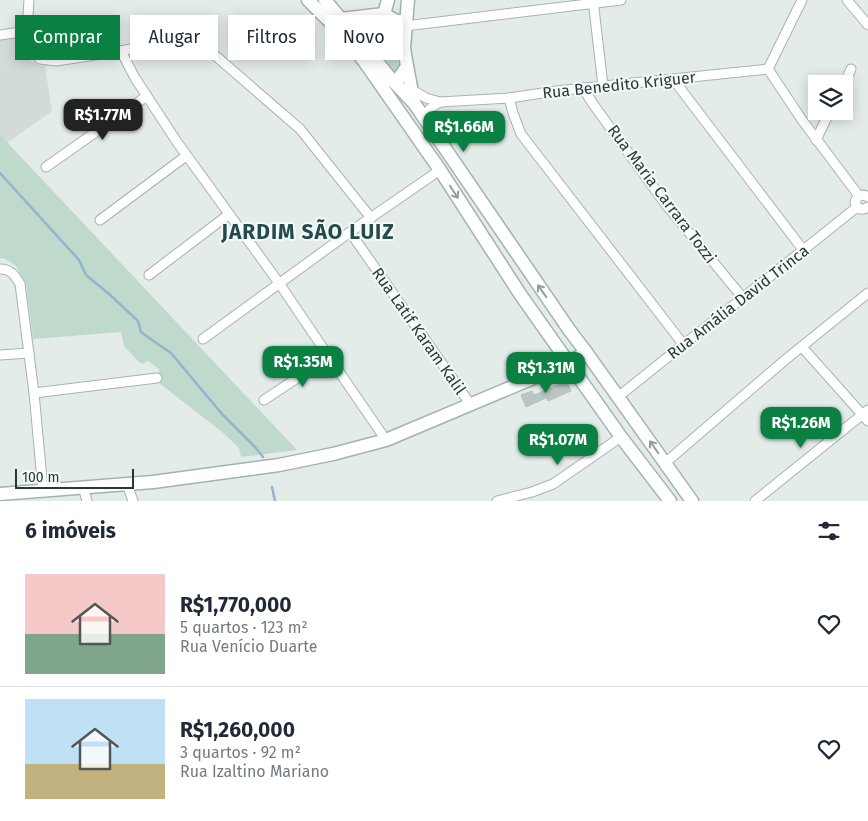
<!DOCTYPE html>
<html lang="pt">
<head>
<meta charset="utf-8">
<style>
	body { margin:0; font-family:"Fira Sans",sans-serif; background:#f2f2f3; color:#1f2937; height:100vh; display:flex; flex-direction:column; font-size:19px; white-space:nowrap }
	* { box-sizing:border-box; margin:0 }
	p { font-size:16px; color:#747a83 }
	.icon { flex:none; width:28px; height:28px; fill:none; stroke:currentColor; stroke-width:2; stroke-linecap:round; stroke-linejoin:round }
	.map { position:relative; height:501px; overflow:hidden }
	.panel { display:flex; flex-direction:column; background:#fff; flex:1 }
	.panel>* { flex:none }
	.top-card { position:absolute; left:15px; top:15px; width:500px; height:45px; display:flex; gap:10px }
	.buttons { position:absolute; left:808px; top:75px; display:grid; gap:10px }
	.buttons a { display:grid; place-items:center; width:45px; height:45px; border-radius:0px; background:#fff; box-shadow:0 2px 12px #0003; font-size:25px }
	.scale { position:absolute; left:15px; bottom:12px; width:119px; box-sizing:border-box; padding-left:5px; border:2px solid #253b3a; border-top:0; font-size:14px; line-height:18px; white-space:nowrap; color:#253b3a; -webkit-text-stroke:4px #f4f9f7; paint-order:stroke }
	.price { position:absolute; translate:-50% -42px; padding:0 11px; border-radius:10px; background:#0b8043; color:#fff; font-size:16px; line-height:32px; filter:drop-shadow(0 1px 2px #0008) }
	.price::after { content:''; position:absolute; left:50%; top:30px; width:15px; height:11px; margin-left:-8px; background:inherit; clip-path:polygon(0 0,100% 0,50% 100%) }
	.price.on { background:#222; color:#fff }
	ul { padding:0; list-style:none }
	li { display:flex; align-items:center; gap:15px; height:125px; padding:0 25px }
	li+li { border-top:1px solid #e0e1e3 }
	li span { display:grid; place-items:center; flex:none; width:140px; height:100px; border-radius:0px; color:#555 }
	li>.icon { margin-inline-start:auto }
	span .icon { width:60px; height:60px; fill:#fffc; stroke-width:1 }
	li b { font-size:21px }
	h2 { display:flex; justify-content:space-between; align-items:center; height:60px; padding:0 25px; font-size:21px }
	.chip { padding:0 18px; border-radius:0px; background:#fff; box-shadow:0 2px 12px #0003; font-size:18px; line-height:45px }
	.chip.on { background:#0b8043; color:#fff }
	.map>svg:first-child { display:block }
	.built { fill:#d2dbd9 }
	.green { fill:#bfdacd }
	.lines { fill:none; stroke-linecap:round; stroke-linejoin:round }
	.stream { stroke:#92b5ca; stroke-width:2.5 }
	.building { fill:#b9c6c4; stroke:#b7c5c2 }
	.street-casing { stroke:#a7b3b2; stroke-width:11 }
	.secondary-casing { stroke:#a0b3b1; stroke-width:15 }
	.street { stroke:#fff; stroke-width:9 }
	.secondary { stroke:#fff; stroke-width:12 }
	.oneway { stroke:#929d9c }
	.labels { text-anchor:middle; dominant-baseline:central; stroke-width:4; stroke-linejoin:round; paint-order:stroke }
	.street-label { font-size:16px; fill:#253b3a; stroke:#f4f9f7 }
	.district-label { font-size:21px; font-weight:bold; letter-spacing:1px; fill:#234b4b; stroke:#f4f9f7 }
</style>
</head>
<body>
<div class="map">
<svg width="868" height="501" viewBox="0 0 868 501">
	<rect width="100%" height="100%" fill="#e4ecea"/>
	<path class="built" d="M 18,37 L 23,57 L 39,65 L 45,66 L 52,111 L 7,143 L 0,134 L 0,40 Z"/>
	<g class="green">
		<path d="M 380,22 L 385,22 L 391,25 L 394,30 L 400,66 L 393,74 L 364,33 Z"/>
		<path d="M 0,134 L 5,140 L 297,450 L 241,457 L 239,448 L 221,431 L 160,384 L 159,369 L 148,361 L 142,364 L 138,361 L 124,346 L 121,332 L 33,339 L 26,283 L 15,265 L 5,259 L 0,258 Z"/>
	</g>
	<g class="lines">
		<g class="stream">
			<path d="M 0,173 L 79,260 L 86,275 L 109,294 L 138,321 L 141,332 L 159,345 L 171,353 L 222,414 L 255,447 L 263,457"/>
			<path d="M 272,487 L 275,501"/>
		</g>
	</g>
	<path class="building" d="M 567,381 L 571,391 L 548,401 L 546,398 L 526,407 L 521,395 L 532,391 L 534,395 Z"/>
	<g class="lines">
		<g class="street-casing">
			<g id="street">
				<path d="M 29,0 L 27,31 L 30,47 L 33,53 L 40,59 L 56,61 L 121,51 L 166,42 L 187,40 L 194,41 L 217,57 L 300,129 L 371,218"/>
				<path d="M 593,0 L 603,86"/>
				<path d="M 847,0 L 868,25"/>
				<path d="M 405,26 L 621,0"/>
				<path d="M 0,35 L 27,31"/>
				<path d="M 121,51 L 135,78 L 177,142 L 279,283 L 329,357 L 386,440"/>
				<path d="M 768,69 L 802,120 L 859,196"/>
				<path d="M 768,69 L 802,0"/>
				<path d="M 673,79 L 804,251"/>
				<path d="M 844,84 L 851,69"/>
				<path d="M 583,88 L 593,104 L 667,206 L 743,298"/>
				<path d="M 412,90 L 426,98 L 440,102 C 431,107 427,110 424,120"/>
				<path d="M 509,98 L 513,113 L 521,134 L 683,344"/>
				<path d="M 440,102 L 509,98 L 556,91 L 768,69"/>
				<path d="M 816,140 L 830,111"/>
				<path d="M 46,167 L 147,96"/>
				<path d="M 868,197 C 862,193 856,196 855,203 L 859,209 L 864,209 L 868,207"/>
				<path d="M 100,220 L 186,156"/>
				<path d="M 350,232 L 471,405"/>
				<path d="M 0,269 C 11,269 15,276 20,284 L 34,393 L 43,490"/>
				<path d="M 149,275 L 228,215"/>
				<path d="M 203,339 L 350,232 L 440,170"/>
				<path d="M 802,347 L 868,421"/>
				<path d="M 0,355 L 29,353"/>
				<path d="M 34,393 L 157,378"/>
				<path d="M 618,397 C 697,333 778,271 857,207"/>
				<path d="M 264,400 L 329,357"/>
				<path d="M 665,463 L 785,360 L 868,293"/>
				<path d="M 127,484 L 133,501"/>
				<path d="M 83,487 L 87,501"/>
				<path d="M 497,501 L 532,492 L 553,484 L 621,437"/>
				<path d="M 755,501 L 868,410"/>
			</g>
		</g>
		<g class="secondary-casing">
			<g id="secondary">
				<path d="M 308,0 L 338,30 L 364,61 L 440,170 L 520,294 L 621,437 L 670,501"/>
				<path d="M 325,0 L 393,81 L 414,103 L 570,331 L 586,352 L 692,501"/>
				<path d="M 341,19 L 384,14 L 388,0"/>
				<path d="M 353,40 C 354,25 372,20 384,14 L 405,26"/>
				<path d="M 407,66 L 414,103"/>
				<path d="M 385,80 L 397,81 L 407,66 L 404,48 L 408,0"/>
				<path d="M 0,494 L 153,482 L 279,465 L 333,454 L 386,440 L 569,363 L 586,352"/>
			</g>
		</g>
		<use href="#street" class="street"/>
		<use href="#secondary" class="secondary"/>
	</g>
	<defs><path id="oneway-shaft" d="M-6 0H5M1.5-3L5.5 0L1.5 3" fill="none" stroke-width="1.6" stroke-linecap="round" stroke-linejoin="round" transform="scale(1.25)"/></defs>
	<g class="oneway">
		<use href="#oneway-shaft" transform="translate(454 192) rotate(57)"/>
		<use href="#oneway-shaft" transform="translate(542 291) rotate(-125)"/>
		<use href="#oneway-shaft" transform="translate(654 447) rotate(-125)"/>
	</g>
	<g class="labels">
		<g class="street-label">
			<text transform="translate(619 85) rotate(-6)">Rua Benedito Kriguer</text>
			<text transform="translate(662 194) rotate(53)">Rua Maria Carrara Tozzi</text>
			<text transform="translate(738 302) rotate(-38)">Rua Amália David Trinca</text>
			<text transform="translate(419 331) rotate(55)">Rua Latif Karam Kalil</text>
		</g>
		<g class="district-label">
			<text x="308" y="232">JARDIM SÃO LUIZ</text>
		</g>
	</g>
</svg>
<div class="buttons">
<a><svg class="icon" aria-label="layers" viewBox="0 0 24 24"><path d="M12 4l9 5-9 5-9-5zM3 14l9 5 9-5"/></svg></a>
</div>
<div class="scale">100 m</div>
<b class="price on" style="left:103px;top:141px">R$1.77M</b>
<b class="price" style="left:464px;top:153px">R$1.66M</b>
<b class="price" style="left:303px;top:388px">R$1.35M</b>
<b class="price" style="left:546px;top:394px">R$1.31M</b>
<b class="price" style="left:801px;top:449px">R$1.26M</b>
<b class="price" style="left:558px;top:466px">R$1.07M</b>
<div class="top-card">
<a class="chip on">Comprar</a>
<a class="chip">Alugar</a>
<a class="chip">Filtros</a>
<a class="chip">Novo</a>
</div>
</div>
<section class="panel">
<h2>6 imóveis<svg class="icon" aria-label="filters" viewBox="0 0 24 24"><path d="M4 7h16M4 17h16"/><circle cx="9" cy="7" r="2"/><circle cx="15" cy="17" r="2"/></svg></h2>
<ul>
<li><span style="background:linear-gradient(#f6c9c9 60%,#7fa58c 0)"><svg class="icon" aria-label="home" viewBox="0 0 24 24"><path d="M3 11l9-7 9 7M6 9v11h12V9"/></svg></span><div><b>R$1,770,000</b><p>5 quartos · 123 m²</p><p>Rua Venício Duarte</p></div><svg class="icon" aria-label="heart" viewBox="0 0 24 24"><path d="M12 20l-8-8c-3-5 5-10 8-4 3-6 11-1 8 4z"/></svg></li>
<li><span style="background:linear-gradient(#bfe0f5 65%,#c2b280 0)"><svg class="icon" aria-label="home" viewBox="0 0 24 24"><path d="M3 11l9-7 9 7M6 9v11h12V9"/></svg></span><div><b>R$1,260,000</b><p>3 quartos · 92 m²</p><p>Rua Izaltino Mariano</p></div><svg class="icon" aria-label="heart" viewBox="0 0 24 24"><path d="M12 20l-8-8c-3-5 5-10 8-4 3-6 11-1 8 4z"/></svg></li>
</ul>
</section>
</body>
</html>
